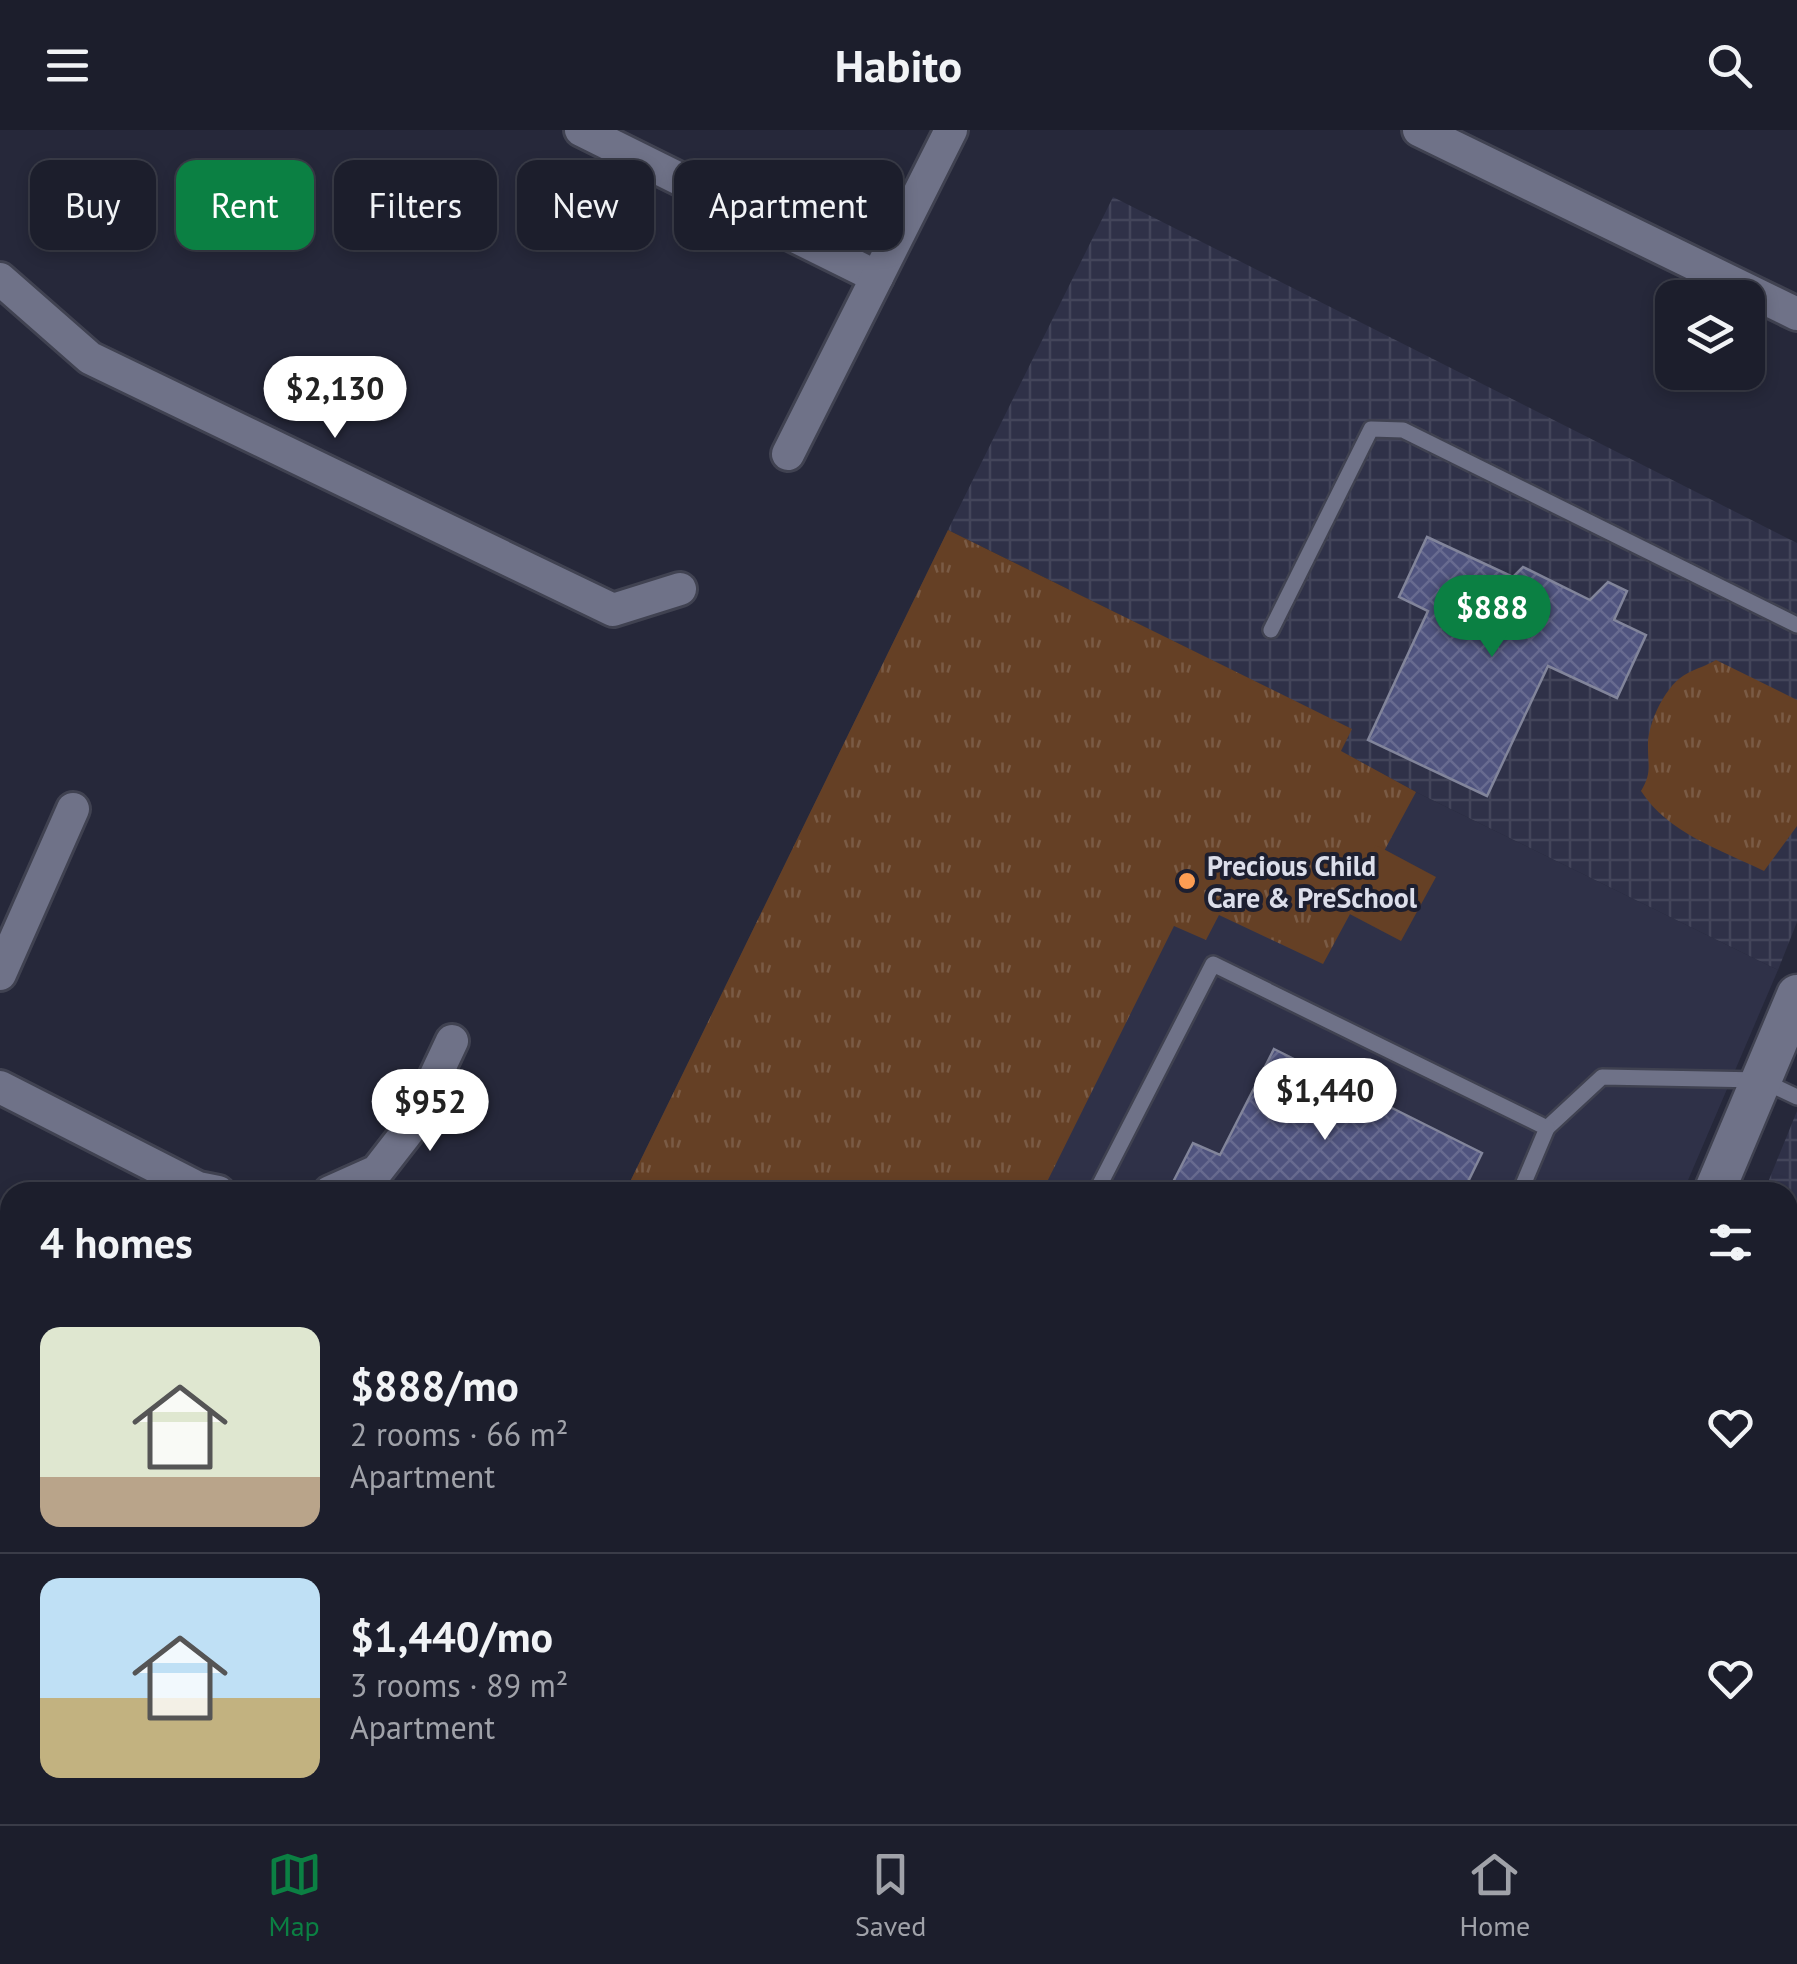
<!DOCTYPE html>
<html lang="en">
<head>
<meta charset="utf-8">
<style>
	body { margin:0; font-family:"PT Sans",sans-serif; background:#292b38; color:#f1f3f6; height:100vh; display:flex; flex-direction:column; font-size:38px; white-space:nowrap }
	* { box-sizing:border-box; margin:0 }
	p { font-size:32px; color:#a0a2a9 }
	.icon { flex:none; width:55px; height:55px; fill:none; stroke:currentColor; stroke-width:2; stroke-linecap:round; stroke-linejoin:round }
	.map { position:relative; flex:1; overflow:hidden }
	.drawer { position:absolute; left:0px; top:1052px; width:1798px; height:642px; display:flex; flex-direction:column; background:#1c1e2c; border-radius:30px 30px 0 0; box-shadow:0 5px 15px #0003,0 0 0 2px #3a3c48 }
	.drawer>* { flex:none }
	.banner { position:absolute; left:30px; top:30px; width:1000px; height:90px; display:flex; gap:20px }
	.tools { position:absolute; left:1655px; top:150px; display:grid; gap:20px }
	.tools a { display:grid; place-items:center; width:110px; height:110px; border-radius:20px; background:#1c1e2c; box-shadow:0 5px 15px #0003,0 0 0 2px #3a3c48; font-size:50px }
	.price { position:absolute; translate:-50% -85px; padding:0 22px; border-radius:35px; background:#fff; color:#222; font-size:32px; line-height:65px; filter:drop-shadow(0 2px 5px #0008) }
	.price::after { content:''; position:absolute; left:50%; top:60px; width:30px; height:22px; margin-left:-15px; background:inherit; clip-path:polygon(0 0,100% 0,50% 100%) }
	.price.selected { background:#0b8043; color:#fff }
	ul { padding:0; list-style:none }
	li { display:flex; align-items:center; gap:30px; height:250px; padding:0 40px }
	li+li { border-top:2px solid #3a3c48 }
	li span { display:grid; place-items:center; flex:none; width:280px; height:200px; border-radius:20px; color:#555 }
	li>.icon { margin-inline-start:auto }
	span .icon { width:120px; height:120px; fill:#fffc; stroke-width:1 }
	li b { font-size:42px }
	h2 { display:flex; justify-content:space-between; align-items:center; height:120px; padding:0 40px; font-size:42px }
	.chip { padding:0 35px; border-radius:20px; background:#1c1e2c; box-shadow:0 5px 15px #0003,0 0 0 2px #3a3c48; font-size:35px; line-height:90px }
	.chip.selected { background:#0b8043; color:#fff }
	header { display:flex; justify-content:space-between; align-items:center; height:130px; padding:0 40px; background:#1c1e2c; font-size:45px; font-weight:800 }
	.tab-bar { display:flex; justify-content:space-around; align-items:center; height:140px; border-top:2px solid #3a3c48; background:#1c1e2c; font-size:28px; color:#a0a2a9 }
	.tab-bar a { display:grid; justify-items:center; gap:5px }
	.tab-bar .selected { color:#0b8043 }
	.map>svg:first-child { display:block }
	.built { fill:#2f3148 }
	.industrial { fill:url(#industrial-grid) }
	.grass { fill:url(#grass-tufts) }
	.park { fill:#654025 }
	.building { fill:url(#building-cross-hatch); stroke:#82859b; stroke-width:2.5 }
	.lines { fill:none; stroke-linecap:round; stroke-linejoin:round }
	.service-casing { stroke:#404251; stroke-width:20 }
	.minor-casing { stroke:#404251; stroke-width:38 }
	.tertiary-casing { stroke:#404251; stroke-width:45 }
	.service { stroke:#6f7288; stroke-width:15 }
	.minor { stroke:#6f7288; stroke-width:32 }
	.tertiary { stroke:#6f7288; stroke-width:40 }
	.poi-dot { fill:#fc9d53; stroke:#1d1f30; stroke-width:4 }
	.labels { text-anchor:middle; dominant-baseline:central; stroke-width:8; stroke-linejoin:round; paint-order:stroke }
	.poi-label { font-size:28px; font-weight:bold; fill:#dcdeea; stroke:#1d1f30; text-anchor:start }
</style>
</head>
<body>
<header><svg class="icon" aria-label="menu" viewBox="0 0 24 24"><path d="M4 6h16M4 12h16M4 18h16"/></svg>Habito<svg class="icon" aria-label="search" viewBox="0 0 24 24"><circle cx="10" cy="10" r="6"/><path d="M15 15l6 6"/></svg></header>
<div class="map">
<svg width="1797" height="1694" viewBox="0 0 1797 1694">
	<defs>
		<pattern id="industrial-grid" width="8" height="8" patternUnits="userSpaceOnUse" patternTransform="scale(2.5)"><rect width="8" height="8" fill="#2f3148"/><path d="M0 4h8M4 0v8" fill="none" stroke="#43455a"/></pattern>
		<pattern id="grass-tufts" width="24" height="20" patternUnits="userSpaceOnUse" patternTransform="scale(2.5)"><rect width="24" height="20" fill="#654025"/><path d="M3 7l-1-3M5 7V3M7 7l1-3M15 17l-1-3M17 17v-4M19 17l1-3" fill="none" stroke="#7a5b45"/></pattern>
		<pattern id="building-cross-hatch" width="8" height="8" patternUnits="userSpaceOnUse" patternTransform="scale(2.5)"><rect width="8" height="8" fill="#4f537e"/><path d="M0 0l8 8M0 8l8-8" fill="none" stroke="#686b90"/></pattern>
	</defs>
	<rect width="100%" height="100%" fill="#26283a"/>
	<g class="built">
		<path d="M 948,400 L 1416,662 L 1778,840 L 1683,1062 L 625,1062 Z"/>
		<path d="M 326,1685 L 996,1685 L 1015,1694 L 321,1694 Z"/>
	</g>
	<g class="industrial">
		<path d="M 1113,67 L 1797,413 L 1797,792 L 1778,840 L 1416,662 L 1341,621 L 1351,599 L 948,400 Z"/>
		<path d="M 1797,981 L 1797,1694 L 1505,1694 L 1509,1685 L 1788,1685 L 1788,1062 L 1764,1062 Z"/>
	</g>
	<g class="grass">
		<path d="M 948,400 L 1352,599 L 1341,621 L 1416,662 L 1323,834 L 1219,785 L 1206,810 L 1174,796 L 1042,1062 L 625,1062 Z"/>
		<path d="M 1716,530 L 1797,570 L 1797,696 L 1764,741 C 1721,720 1668,703 1641,661 C 1652,643 1648,636 1648,617 C 1647,594 1666,553 1688,543 C 1697,538 1706,536 1716,530 Z"/>
	</g>
	<path class="park" d="M 1376,715 L 1436,747 L 1401,811 L 1342,780 Z"/>
	<g class="building">
		<path d="M 1427,407 L 1513,447 L 1523,437 L 1590,470 L 1608,452 L 1627,461 L 1614,490 L 1646,505 L 1617,568 L 1548,536 L 1487,666 L 1368,610 L 1428,481 L 1399,467 Z"/>
		<path d="M 1274,919 L 1482,1023 L 1463,1062 L 1168,1062 L 1193,1013 L 1220,1025 Z"/>
		<path d="M 7,1199 L 10,1200 L 10,1271 L 0,1267 L 0,1212 Z"/>
		<path d="M 19,1685 L 76,1685 L 73,1691 L 79,1694 L 14,1694 Z"/>
		<path d="M 234,1685 L 308,1685 L 303,1694 L 230,1694 Z"/>
		<path d="M 419,1685 L 698,1685 L 716,1694 L 414,1694 Z"/>
	</g>
	<g class="lines">
		<g class="service-casing">
			<g id="service">
				<path d="M 1271,500 L 1371,299 L 1403,300 L 1797,495"/>
				<path d="M 1547,998 L 1602,947 L 1761,950 L 1797,967"/>
				<path d="M 1096,1062 L 1213,834 L 1547,998 L 1520,1062"/>
				<path d="M 0,1298 L 10,1303"/>
				<path d="M 1788,1553 L 1797,1534"/>
				<path d="M 0,1646 L 10,1625"/>
				<path d="M 871,1685 L 890,1694"/>
				<path d="M 1530,1685 L 1547,1694"/>
				<path d="M 186,1694 L 191,1685"/>
				<path d="M 351,1694 L 355,1685"/>
				<path d="M 1716,1694 L 1720,1685"/>
			</g>
		</g>
		<g class="minor-casing">
			<g id="minor">
				<path d="M 581,0 L 877,147"/>
				<path d="M 1419,0 L 1797,184"/>
				<path d="M 0,149 L 90,228 L 613,480 L 680,459"/>
				<path d="M 788,324 L 951,0"/>
				<path d="M 0,844 L 73,679"/>
				<path d="M 0,957 L 198,1058 L 218,1062"/>
				<path d="M 330,1062 L 377,1041 L 412,996 L 452,911"/>
			</g>
		</g>
		<g class="tertiary-casing">
			<g id="tertiary">
				<path d="M 1714,1062 L 1797,865"/>
				<path d="M 1446,1694 L 1450,1685"/>
			</g>
		</g>
		<use href="#service" class="service"/>
		<use href="#minor" class="minor"/>
		<use href="#tertiary" class="tertiary"/>
	</g>
	<circle class="poi-dot" cx="1187" cy="751" r="10"/>
	<g class="labels">
		<g class="poi-label">
			<text x="1207" y="735">Precious Child<tspan x="1207" dy="32">Care &amp; PreSchool</tspan></text>
		</g>
	</g>
</svg>
<div class="tools">
<a><svg class="icon" aria-label="layers" viewBox="0 0 24 24"><path d="M12 4l9 5-9 5-9-5zM3 14l9 5 9-5"/></svg></a>
</div>
<b class="price" style="left:335px;top:311px">$2,130</b>
<b class="price selected" style="left:1492px;top:530px">$888</b>
<b class="price" style="left:1325px;top:1013px">$1,440</b>
<b class="price" style="left:430px;top:1024px">$952</b>
<div class="banner">
<a class="chip">Buy</a>
<a class="chip selected">Rent</a>
<a class="chip">Filters</a>
<a class="chip">New</a>
<a class="chip">Apartment</a>
</div>
<section class="drawer">
<h2>4 homes<svg class="icon" aria-label="filters" viewBox="0 0 24 24"><path d="M4 7h16M4 17h16"/><circle cx="9" cy="7" r="2"/><circle cx="15" cy="17" r="2"/></svg></h2>
<ul>
<li><span style="background:linear-gradient(#dfe7d0 75%,#b9a48a 0)"><svg class="icon" aria-label="home" viewBox="0 0 24 24"><path d="M3 11l9-7 9 7M6 9v11h12V9"/></svg></span><div><b>$888/mo</b><p>2 rooms · 66 m²</p><p>Apartment</p></div><svg class="icon" aria-label="heart" viewBox="0 0 24 24"><path d="M12 20l-8-8c-3-5 5-10 8-4 3-6 11-1 8 4z"/></svg></li>
<li><span style="background:linear-gradient(#bfe0f5 60%,#c2b280 0)"><svg class="icon" aria-label="home" viewBox="0 0 24 24"><path d="M3 11l9-7 9 7M6 9v11h12V9"/></svg></span><div><b>$1,440/mo</b><p>3 rooms · 89 m²</p><p>Apartment</p></div><svg class="icon" aria-label="heart" viewBox="0 0 24 24"><path d="M12 20l-8-8c-3-5 5-10 8-4 3-6 11-1 8 4z"/></svg></li>
</ul>
</section>
</div>
<nav class="tab-bar">
<a class="selected"><svg class="icon" aria-label="map" viewBox="0 0 24 24"><path d="M3 6l6-2 6 2 6-2v14l-6 2-6-2-6 2zM9 4v14M15 6v14"/></svg>Map</a>
<a><svg class="icon" aria-label="saved" viewBox="0 0 24 24"><path d="M7 4h10v16l-5-4-5 4z"/></svg>Saved</a>
<a><svg class="icon" aria-label="home" viewBox="0 0 24 24"><path d="M3 11l9-7 9 7M6 9v11h12V9"/></svg>Home</a>
</nav>
</body>
</html>
